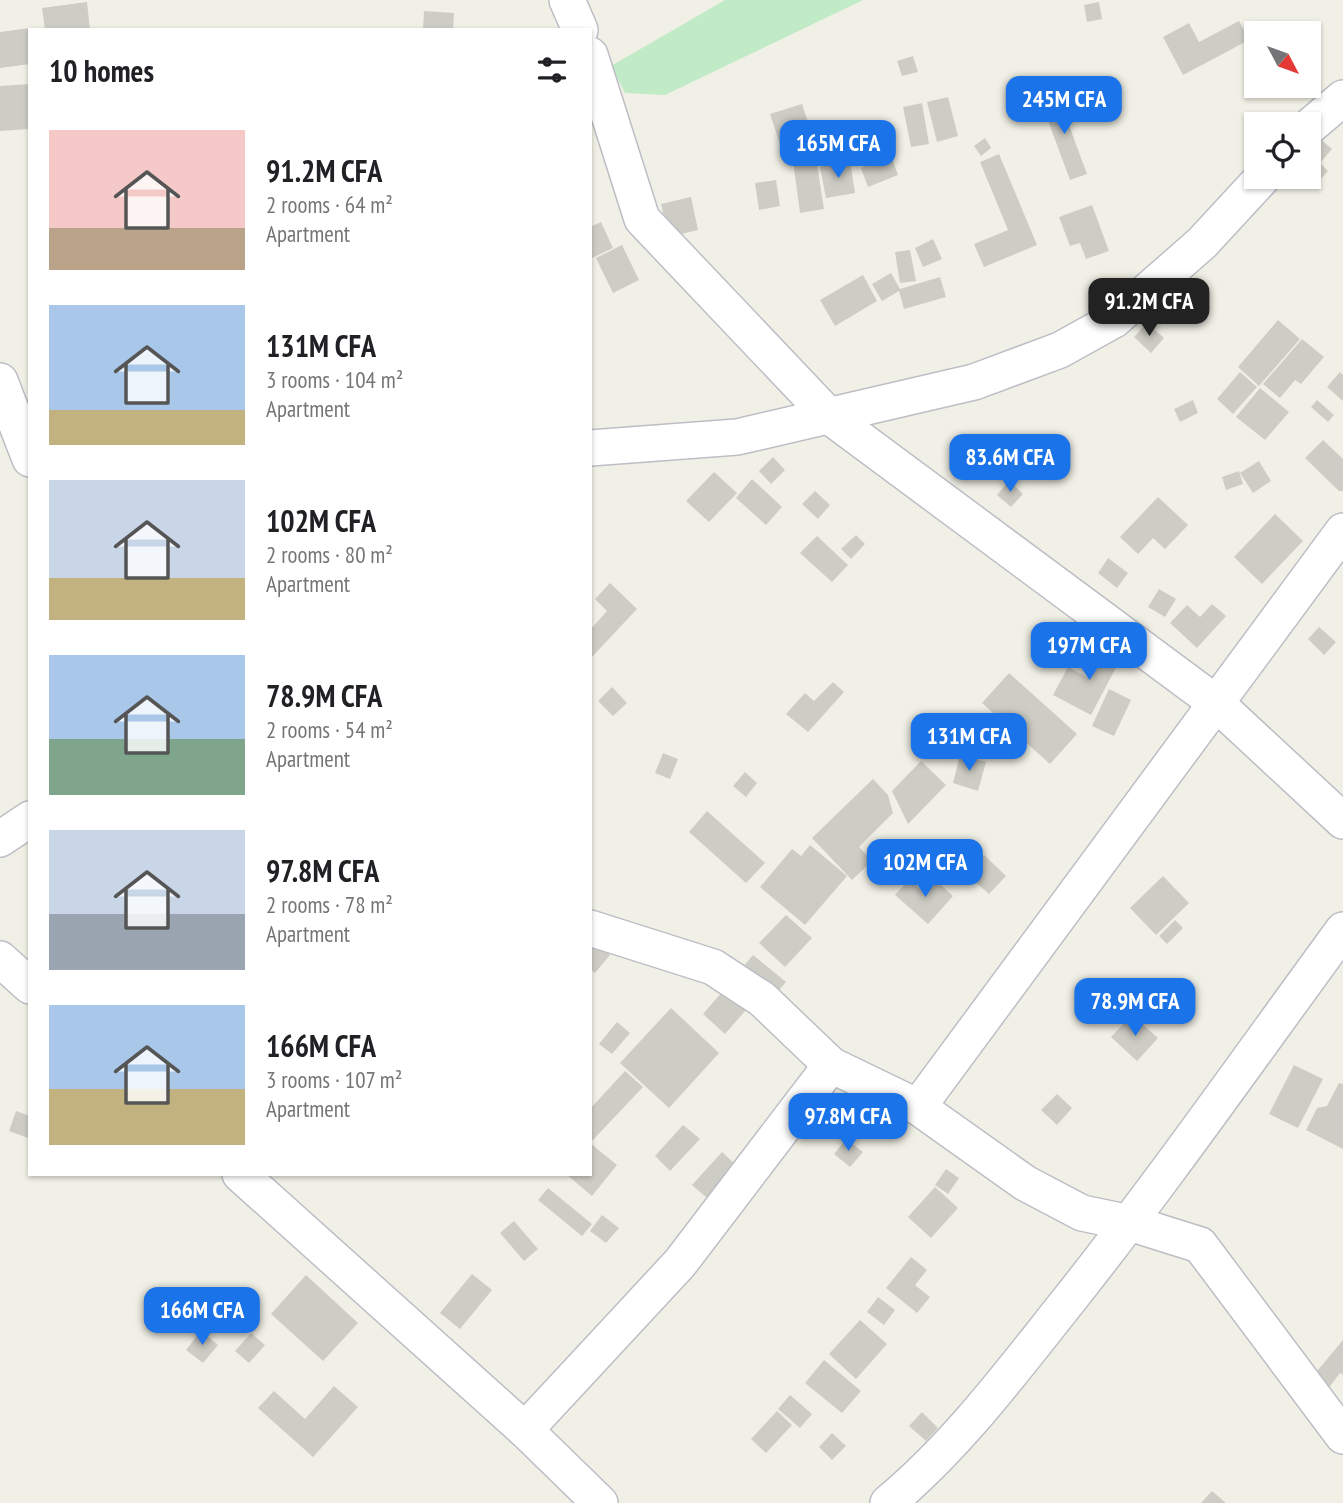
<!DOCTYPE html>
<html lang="en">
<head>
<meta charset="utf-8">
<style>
	body { margin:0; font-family:"PT Sans Narrow",sans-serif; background:#f2f2f2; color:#202124; height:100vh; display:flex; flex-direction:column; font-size:26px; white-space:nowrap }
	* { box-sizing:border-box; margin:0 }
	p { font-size:23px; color:#757577 }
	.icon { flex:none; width:38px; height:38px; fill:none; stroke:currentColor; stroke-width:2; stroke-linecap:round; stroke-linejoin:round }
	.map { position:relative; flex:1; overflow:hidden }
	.sheet { position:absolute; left:28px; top:28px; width:564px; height:1148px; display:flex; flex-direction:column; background:#fff; border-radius:0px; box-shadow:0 2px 5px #0004 }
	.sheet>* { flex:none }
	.needle { width:46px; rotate:131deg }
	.controls { position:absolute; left:1244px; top:21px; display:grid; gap:14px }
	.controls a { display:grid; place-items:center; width:77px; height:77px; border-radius:0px; background:#fff; box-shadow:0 2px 5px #0004; font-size:35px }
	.price { position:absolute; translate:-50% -60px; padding:0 16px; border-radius:14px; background:#1a73e8; color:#fff; font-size:23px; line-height:46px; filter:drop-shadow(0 2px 4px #0008) }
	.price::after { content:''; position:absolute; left:50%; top:42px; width:21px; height:16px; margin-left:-10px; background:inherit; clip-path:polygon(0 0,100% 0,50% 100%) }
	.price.active { background:#222; color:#fff }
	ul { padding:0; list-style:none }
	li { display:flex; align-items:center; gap:21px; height:175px; padding:0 21px }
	li span { display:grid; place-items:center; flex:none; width:196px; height:140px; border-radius:0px; color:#555 }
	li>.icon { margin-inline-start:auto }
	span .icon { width:84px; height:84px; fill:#fffc; stroke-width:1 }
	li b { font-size:30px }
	h2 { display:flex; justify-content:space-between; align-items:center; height:84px; padding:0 21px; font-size:30px }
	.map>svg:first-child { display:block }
	.green { fill:#c1eac6 }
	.building { fill:#cecdc5 }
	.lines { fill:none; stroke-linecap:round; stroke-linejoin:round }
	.minor-casing { stroke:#bdbec5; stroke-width:38 }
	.minor { stroke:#fff; stroke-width:35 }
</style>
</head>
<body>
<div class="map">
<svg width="1343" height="1503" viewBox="0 0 1343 1503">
	<rect width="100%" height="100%" fill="#f1f0e6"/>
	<path class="green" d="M 725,0 L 863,0 L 665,95 L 625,93 L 611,66 Z"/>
	<g class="building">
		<path d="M 87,2 L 90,30 L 45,30 L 42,8 Z"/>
		<path d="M 1099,2 L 1102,19 L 1087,22 L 1084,5 Z"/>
		<path d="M 424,11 L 454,13 L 453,30 L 423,30 Z"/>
		<path d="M 1239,21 L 1249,40 L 1183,75 L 1163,37 L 1189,23 L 1199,42 Z"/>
		<path d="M 30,28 L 30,64 L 0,68 L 0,32 Z"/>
		<path d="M 913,56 L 918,72 L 902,76 L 897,61 Z"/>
		<path d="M 30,84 L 30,129 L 0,131 L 0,86 Z"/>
		<path d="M 1057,93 L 1087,174 L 1070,180 L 1040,99 Z"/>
		<path d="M 948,97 L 958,136 L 937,142 L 927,102 Z"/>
		<path d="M 922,103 L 929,144 L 911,147 L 903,107 Z"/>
		<path d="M 802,104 L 813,137 L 781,147 L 770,114 Z"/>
		<path d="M 985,138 L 991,148 L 981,156 L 974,146 Z"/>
		<path d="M 1319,138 L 1332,149 L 1320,163 L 1328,171 L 1315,185 L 1307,177 L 1309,149 Z"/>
		<path d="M 999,154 L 1037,245 L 984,267 L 974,244 L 1008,230 L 980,162 Z"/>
		<path d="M 891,156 L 898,175 L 868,187 L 861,168 Z"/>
		<path d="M 816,158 L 824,209 L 800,213 L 793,161 Z"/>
		<path d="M 850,161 L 855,193 L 826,198 L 820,167 Z"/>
		<path d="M 776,180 L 780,206 L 759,210 L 755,183 Z"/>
		<path d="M 691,197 L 698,230 L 669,237 L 661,204 Z"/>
		<path d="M 1092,205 L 1109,251 L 1086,259 L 1080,243 L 1070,246 L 1059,217 Z"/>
		<path d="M 601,222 L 613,248 L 590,259 L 590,227 Z"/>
		<path d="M 933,239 L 942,259 L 923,267 L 915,248 Z"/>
		<path d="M 622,245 L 639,280 L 613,293 L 596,258 Z"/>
		<path d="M 910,250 L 916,281 L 900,283 L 895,252 Z"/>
		<path d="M 891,273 L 900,289 L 940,277 L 946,297 L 904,309 L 899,291 L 882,301 L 872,284 Z"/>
		<path d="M 863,275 L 877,301 L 835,326 L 820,300 Z"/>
		<path d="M 1278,320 L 1300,339 L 1259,386 L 1238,367 Z"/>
		<path d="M 1147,323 L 1164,338 L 1151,353 L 1134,337 Z"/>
		<path d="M 1302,339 L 1324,357 L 1301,384 L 1295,380 L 1280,398 L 1263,384 Z"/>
		<path d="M 1240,372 L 1257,387 L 1233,414 L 1217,399 Z"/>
		<path d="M 1340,372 L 1343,375 L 1343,401 L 1327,387 Z"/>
		<path d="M 1260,388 L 1289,412 L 1265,440 L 1236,417 Z"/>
		<path d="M 1193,400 L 1198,413 L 1180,422 L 1174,409 Z"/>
		<path d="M 1317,400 L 1334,415 L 1328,422 L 1311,407 Z"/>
		<path d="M 1323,440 L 1343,459 L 1343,491 L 1339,491 L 1305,458 Z"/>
		<path d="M 773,457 L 785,470 L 771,484 L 759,471 Z"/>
		<path d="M 1259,461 L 1271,481 L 1253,493 L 1240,473 Z"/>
		<path d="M 1239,471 L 1243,484 L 1226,490 L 1222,477 Z"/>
		<path d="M 714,472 L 737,493 L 709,522 L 686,501 Z"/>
		<path d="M 752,479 L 782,507 L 766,525 L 736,498 Z"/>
		<path d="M 1009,481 L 1023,494 L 1011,507 L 997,495 Z"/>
		<path d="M 815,491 L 830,505 L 818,519 L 802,504 Z"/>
		<path d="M 1158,497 L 1188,525 L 1165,549 L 1153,538 L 1138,554 L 1120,537 Z"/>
		<path d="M 1275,514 L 1303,541 L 1262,584 L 1234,557 Z"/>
		<path d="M 856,535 L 865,544 L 851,559 L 841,549 Z"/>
		<path d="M 817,536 L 848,565 L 832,582 L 800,553 Z"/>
		<path d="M 1108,558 L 1128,573 L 1117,588 L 1098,573 Z"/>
		<path d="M 610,583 L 637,609 L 590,659 L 590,630 L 607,611 L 595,599 Z"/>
		<path d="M 1159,589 L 1176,599 L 1165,617 L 1148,607 Z"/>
		<path d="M 1212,604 L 1226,616 L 1197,648 L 1170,623 L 1187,605 L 1200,617 Z"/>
		<path d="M 1319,627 L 1336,642 L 1324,655 L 1308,639 Z"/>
		<path d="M 1107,640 L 1121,658 L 1091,715 L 1053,695 L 1068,667 L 1087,677 Z"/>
		<path d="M 1009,673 L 1077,734 L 1050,764 L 982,703 Z"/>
		<path d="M 833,682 L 844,692 L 808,732 L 786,714 L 805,693 L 814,701 Z"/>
		<path d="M 612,687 L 627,703 L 613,716 L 598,701 Z"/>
		<path d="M 1109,689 L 1131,700 L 1114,736 L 1092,726 Z"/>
		<path d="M 663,753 L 678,759 L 670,779 L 655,773 Z"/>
		<path d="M 960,755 L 986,762 L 978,791 L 953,783 Z"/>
		<path d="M 921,761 L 946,785 L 908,824 L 892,791 Z"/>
		<path d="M 745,772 L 757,783 L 746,797 L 733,786 Z"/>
		<path d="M 873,779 L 888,795 L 893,813 L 859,847 L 872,861 L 852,880 L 812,838 Z"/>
		<path d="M 707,811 L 765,863 L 746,883 L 689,832 Z"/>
		<path d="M 810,845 L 847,876 L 805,925 L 760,887 L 792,849 L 801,856 Z"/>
		<path d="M 984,855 L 1006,876 L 989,894 L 966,874 Z"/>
		<path d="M 1163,876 L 1189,903 L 1156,935 L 1130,908 Z"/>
		<path d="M 932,877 L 953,896 L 928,924 L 895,895 L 909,880 L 921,890 Z"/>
		<path d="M 786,915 L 812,938 L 785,967 L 759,943 Z"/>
		<path d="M 1175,920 L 1183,928 L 1167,944 L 1159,936 Z"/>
		<path d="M 596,943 L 610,955 L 595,973 L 590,969 L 590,951 Z"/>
		<path d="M 753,955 L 786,982 L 771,1000 L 738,973 Z"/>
		<path d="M 730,983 L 752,1003 L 725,1034 L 703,1014 Z"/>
		<path d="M 671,1008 L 719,1053 L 669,1108 L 620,1063 Z"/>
		<path d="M 1132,1015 L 1158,1038 L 1137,1061 L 1111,1037 Z"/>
		<path d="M 617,1022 L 630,1033 L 612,1054 L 599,1044 Z"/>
		<path d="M 1294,1065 L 1323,1079 L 1298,1128 L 1269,1114 Z"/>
		<path d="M 625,1071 L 643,1087 L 590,1143 L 617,1165 L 592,1196 L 566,1174 L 590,1174 L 590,1109 Z"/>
		<path d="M 1339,1083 L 1343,1084 L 1343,1149 L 1306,1130 L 1317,1108 L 1327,1106 Z"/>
		<path d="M 1057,1094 L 1072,1108 L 1057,1125 L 1041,1110 Z"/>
		<path d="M 16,1111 L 30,1116 L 28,1138 L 9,1131 Z"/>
		<path d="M 683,1125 L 700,1139 L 670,1171 L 655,1156 Z"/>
		<path d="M 846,1139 L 863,1152 L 850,1167 L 834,1154 Z"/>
		<path d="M 722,1152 L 736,1165 L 707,1198 L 692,1185 Z"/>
		<path d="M 946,1169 L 959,1178 L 948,1194 L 935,1185 Z"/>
		<path d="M 935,1187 L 958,1208 L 931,1238 L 908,1217 Z"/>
		<path d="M 548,1188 L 592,1224 L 582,1236 L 538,1200 Z"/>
		<path d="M 602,1215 L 619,1228 L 606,1243 L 590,1231 Z"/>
		<path d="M 514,1221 L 538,1249 L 524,1261 L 500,1233 Z"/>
		<path d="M 911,1257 L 927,1270 L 915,1285 L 930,1297 L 917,1313 L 886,1288 Z"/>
		<path d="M 472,1274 L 492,1290 L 460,1329 L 440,1313 Z"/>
		<path d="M 306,1275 L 358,1323 L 323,1361 L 271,1314 Z"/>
		<path d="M 878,1297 L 895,1310 L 884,1325 L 867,1312 Z"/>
		<path d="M 860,1320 L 887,1344 L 856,1379 L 829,1354 Z"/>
		<path d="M 201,1331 L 218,1345 L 203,1363 L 186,1350 Z"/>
		<path d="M 251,1333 L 265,1345 L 249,1363 L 235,1351 Z"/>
		<path d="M 1343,1340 L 1343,1375 L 1340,1373 L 1328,1389 L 1313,1376 Z"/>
		<path d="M 824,1360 L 861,1391 L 842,1413 L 805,1383 Z"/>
		<path d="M 334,1386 L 358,1407 L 313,1457 L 258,1408 L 274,1391 L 305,1419 Z"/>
		<path d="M 790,1395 L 812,1414 L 800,1428 L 778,1409 Z"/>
		<path d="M 777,1411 L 792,1425 L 766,1453 L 751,1439 Z"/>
		<path d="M 922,1412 L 938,1428 L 926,1441 L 909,1426 Z"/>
		<path d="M 832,1433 L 846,1446 L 832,1460 L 819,1447 Z"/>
		<path d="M 1212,1491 L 1226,1503 L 1201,1503 Z"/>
	</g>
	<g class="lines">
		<g class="minor-casing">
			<g id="minor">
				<path d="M 567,0 L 580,30"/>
				<path d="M 590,55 L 642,219 L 829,416 L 1216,703 L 1343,821"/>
				<path d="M 1309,127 L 1343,98"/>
				<path d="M 0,381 L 30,459"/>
				<path d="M 590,448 L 737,437 L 974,382 L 1060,350 L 1114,320 L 1202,243 L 1263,177"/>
				<path d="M 0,839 L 30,819"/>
				<path d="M 590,928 L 713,967 L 762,999 L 831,1065 L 918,1107 L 1025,1183 L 1082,1213 L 1130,1223 L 1200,1245 L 1343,1436"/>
				<path d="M 0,959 L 30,986"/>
				<path d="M 918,1107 L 1343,531"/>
				<path d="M 240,1174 L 525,1430"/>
				<path d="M 600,1503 L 525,1430 L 680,1263 L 831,1065"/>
				<path d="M 888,1503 C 955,1447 1007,1378 1061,1310 C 1160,1186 1250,1057 1343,930"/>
			</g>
		</g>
		<use href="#minor" class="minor"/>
	</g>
</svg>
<div class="controls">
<a><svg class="needle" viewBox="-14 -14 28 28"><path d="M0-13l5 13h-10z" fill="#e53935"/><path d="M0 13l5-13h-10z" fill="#757577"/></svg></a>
<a><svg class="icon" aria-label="locate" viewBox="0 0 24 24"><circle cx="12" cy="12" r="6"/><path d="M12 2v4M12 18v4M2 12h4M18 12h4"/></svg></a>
</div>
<b class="price" style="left:1064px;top:136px">245M CFA</b>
<b class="price" style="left:838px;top:180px">165M CFA</b>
<b class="price active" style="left:1149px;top:338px">91.2M CFA</b>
<b class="price" style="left:1010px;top:494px">83.6M CFA</b>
<b class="price" style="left:1089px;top:682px">197M CFA</b>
<b class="price" style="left:969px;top:773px">131M CFA</b>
<b class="price" style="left:925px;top:899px">102M CFA</b>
<b class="price" style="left:1135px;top:1038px">78.9M CFA</b>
<b class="price" style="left:848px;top:1153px">97.8M CFA</b>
<b class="price" style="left:202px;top:1347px">166M CFA</b>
<section class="sheet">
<h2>10 homes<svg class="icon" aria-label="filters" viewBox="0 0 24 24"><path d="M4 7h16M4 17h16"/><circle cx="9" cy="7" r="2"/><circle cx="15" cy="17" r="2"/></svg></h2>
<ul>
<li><span style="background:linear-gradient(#f6c9c9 70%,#b9a48a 0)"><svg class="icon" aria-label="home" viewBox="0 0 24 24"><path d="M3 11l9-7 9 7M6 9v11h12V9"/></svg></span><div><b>91.2M CFA</b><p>2 rooms · 64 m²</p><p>Apartment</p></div></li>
<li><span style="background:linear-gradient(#a9c7e8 75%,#c2b280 0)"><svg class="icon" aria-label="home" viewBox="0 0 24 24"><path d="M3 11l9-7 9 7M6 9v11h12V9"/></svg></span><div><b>131M CFA</b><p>3 rooms · 104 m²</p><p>Apartment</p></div></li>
<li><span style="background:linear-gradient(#c9d6e8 70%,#c2b280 0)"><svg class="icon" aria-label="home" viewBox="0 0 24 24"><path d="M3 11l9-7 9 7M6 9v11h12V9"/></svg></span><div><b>102M CFA</b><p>2 rooms · 80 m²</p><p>Apartment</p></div></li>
<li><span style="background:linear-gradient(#a9c7e8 60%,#7fa58c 0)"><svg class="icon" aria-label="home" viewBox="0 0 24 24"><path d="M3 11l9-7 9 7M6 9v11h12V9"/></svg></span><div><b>78.9M CFA</b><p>2 rooms · 54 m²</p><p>Apartment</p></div></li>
<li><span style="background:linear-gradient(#c9d6e8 60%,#9aa5b1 0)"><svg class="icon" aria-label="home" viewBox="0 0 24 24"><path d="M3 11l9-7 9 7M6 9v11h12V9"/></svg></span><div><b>97.8M CFA</b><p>2 rooms · 78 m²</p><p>Apartment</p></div></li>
<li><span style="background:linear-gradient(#a9c7e8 60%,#c2b280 0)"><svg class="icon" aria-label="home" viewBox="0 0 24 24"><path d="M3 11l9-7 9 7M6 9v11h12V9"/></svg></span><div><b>166M CFA</b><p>3 rooms · 107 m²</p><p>Apartment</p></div></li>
</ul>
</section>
</div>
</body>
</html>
